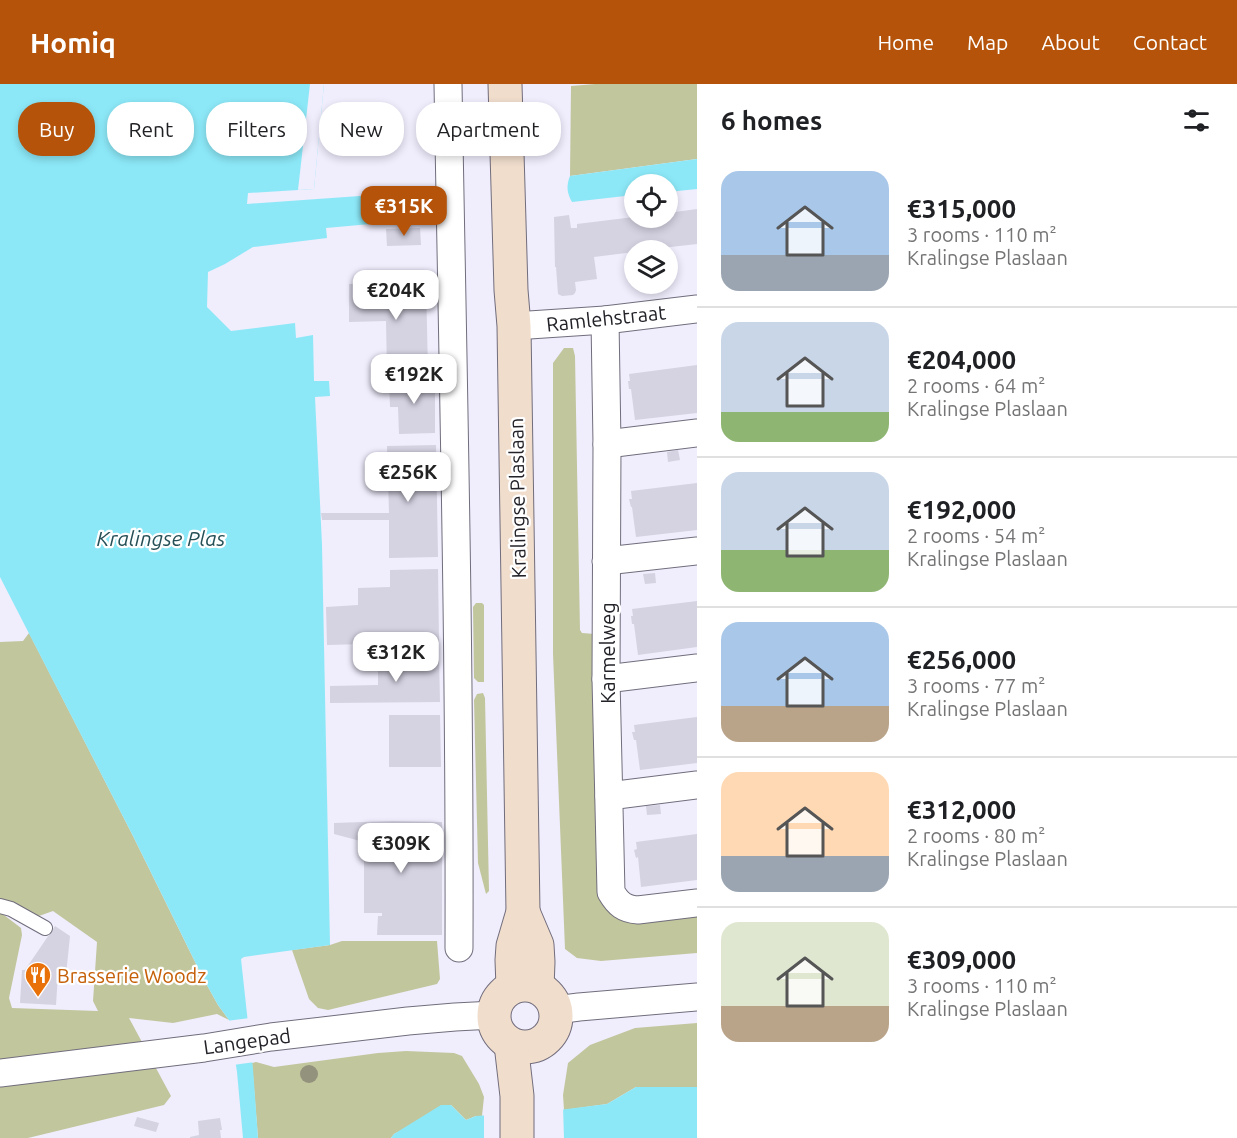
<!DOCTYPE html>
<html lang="en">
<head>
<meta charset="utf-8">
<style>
	body { margin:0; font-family:Ubuntu,sans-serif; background:#f6f6f6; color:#202124; height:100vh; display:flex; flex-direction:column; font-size:22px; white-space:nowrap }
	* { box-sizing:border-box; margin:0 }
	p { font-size:20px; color:#757577 }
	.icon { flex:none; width:33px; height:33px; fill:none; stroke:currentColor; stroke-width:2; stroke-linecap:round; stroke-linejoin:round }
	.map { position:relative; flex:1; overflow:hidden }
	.details { display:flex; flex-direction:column; background:#fff; width:540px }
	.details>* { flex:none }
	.top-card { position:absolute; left:18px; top:18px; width:570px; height:54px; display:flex; gap:12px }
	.buttons { position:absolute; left:624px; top:90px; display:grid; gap:12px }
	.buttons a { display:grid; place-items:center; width:54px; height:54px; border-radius:50%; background:#fff; box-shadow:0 3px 9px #0003; font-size:30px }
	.price { position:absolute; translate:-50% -51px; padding:0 14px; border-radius:12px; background:#fff; color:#222; font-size:20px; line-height:39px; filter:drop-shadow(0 2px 3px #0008) }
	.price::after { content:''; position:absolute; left:50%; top:36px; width:18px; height:14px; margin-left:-9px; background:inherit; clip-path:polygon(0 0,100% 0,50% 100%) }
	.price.current { background:#b45309; color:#fff }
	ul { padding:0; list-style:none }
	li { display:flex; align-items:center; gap:18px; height:150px; padding:0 24px }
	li+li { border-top:2px solid #e0e0e0 }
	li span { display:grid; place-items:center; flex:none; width:168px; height:120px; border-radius:18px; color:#555 }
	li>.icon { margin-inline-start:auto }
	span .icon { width:72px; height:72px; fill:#fffc; stroke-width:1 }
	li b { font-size:26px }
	h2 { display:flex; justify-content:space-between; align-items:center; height:72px; padding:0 24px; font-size:26px }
	.tag { padding:0 21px; border-radius:24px; background:#fff; box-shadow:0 3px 9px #0003; font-size:21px; line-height:54px }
	.tag.current { background:#b45309; color:#fff }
	header { display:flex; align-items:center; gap:36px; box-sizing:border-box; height:84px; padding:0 30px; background:#b45309; color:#fff }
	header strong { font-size:28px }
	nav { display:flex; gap:33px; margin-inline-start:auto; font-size:21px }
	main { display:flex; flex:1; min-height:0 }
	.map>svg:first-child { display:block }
	.green { fill:#c2c69d }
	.water { fill:#8ce8f7 }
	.pier { fill:#f0edfd }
	.building { fill:#d5d2e2 }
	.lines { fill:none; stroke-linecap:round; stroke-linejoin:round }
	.lane-casing { stroke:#716d7c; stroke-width:16 }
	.street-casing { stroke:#716d7c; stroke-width:29 }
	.secondary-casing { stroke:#716d7c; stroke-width:35 }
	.lane { stroke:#fff; stroke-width:14 }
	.street { stroke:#fff; stroke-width:27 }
	.secondary { stroke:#f0ddcc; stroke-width:33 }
	.tree { fill:#92927d }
	.labels { text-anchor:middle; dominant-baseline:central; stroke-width:4.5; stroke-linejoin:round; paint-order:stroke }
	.street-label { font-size:20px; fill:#232228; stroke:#fff }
	.food-label { font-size:20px; fill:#c56008; stroke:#fff; text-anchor:start }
	.water-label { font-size:21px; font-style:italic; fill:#265057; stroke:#fff }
</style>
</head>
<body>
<header>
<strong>Homiq</strong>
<nav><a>Home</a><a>Map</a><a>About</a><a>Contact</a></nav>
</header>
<main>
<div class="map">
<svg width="697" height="1054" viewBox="0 0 697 1054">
	<rect width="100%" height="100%" fill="#f0edfd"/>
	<g class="green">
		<path d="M 595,0 L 697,0 L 697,75 L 570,92 L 571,2 Z"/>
		<path d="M 564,264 L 573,264 L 575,272 L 580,546 L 582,549 L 595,550 L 598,809 L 697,830 L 697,869 L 601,877 L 577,874 L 565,865 L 553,570 L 553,279 Z"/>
		<path d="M 476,519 L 482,519 L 484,521 L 484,598 L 478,598 L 474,594 L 473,523 Z"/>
		<path d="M 29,549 L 133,752 L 203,894 L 218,921 L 229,936 L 217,930 L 173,939 L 129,934 L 171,1012 L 164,1021 L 28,1054 L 0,1054 L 0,828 L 21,844 L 22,851 L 9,914 L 12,924 L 98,927 L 93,917 L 97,858 L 53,827 L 39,832 L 11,820 L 0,817 L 0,558 L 23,557 Z"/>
		<path d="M 483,609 L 485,614 L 489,807 L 486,810 L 478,779 L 474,616 L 477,610 Z"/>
		<path d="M 342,857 L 437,857 L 440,895 L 437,900 L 328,926 L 318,924 L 309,915 L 292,866 L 330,861 Z"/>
		<path d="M 697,939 L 697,1003 L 636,1003 L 607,1020 L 564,1026 L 563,1011 L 568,979 L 590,961 L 635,944 Z"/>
		<path d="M 406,967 L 454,969 L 462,972 L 479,1000 L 484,1013 L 482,1032 L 476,1032 L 466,1036 L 451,1021 L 394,1050 L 391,1054 L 258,1054 L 252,979 L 256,978 L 274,983 L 378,969 Z"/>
	</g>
	<g class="water">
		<path d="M 0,0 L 324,0 L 314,105 L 248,109 L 247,120 L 402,109 L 404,137 L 326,144 L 327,154 L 253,163 L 225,180 L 208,188 L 207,223 L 231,247 L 295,239 L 296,254 L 313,251 L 314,297 L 329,297 L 330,312 L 315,313 L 322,461 L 330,861 L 244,873 L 241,875 L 253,985 L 258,1054 L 243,1054 L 237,988 L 229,936 L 218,921 L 203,894 L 133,752 L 0,493 Z"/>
		<path d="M 697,75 L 697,105 L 668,108 L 668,100 L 634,100 L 634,111 L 572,118 C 567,109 566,102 570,92 Z"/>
		<path d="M 636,1003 L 697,1003 L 697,1054 L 391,1054 L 394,1050 L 441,1021 L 451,1021 L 466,1036 L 476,1032 L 551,1027 L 607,1020 Z"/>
	</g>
	<g class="pier">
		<path d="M 310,0 L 324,0 L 314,105 L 298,106 Z"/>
		<path d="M 250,934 L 255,978 L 233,981 L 226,937 Z"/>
		<path d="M 563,1023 L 564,1054 L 484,1054 L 484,1029 Z"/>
	</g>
	<g class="building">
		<path d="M 697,125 L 697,160 L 644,166 L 634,166 L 634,168 L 594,173 L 597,195 L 575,198 L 576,206 L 575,209 L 573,211 L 562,212 L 558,210 L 556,183 L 555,183 L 554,133 L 569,131 L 571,144 L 577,144 L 577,140 L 634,133 L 668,134 L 668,129 Z"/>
		<path d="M 420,144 L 421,161 L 387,162 L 386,145 Z"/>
		<path d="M 426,199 L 428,288 L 387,288 L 386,237 L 349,238 L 349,200 Z"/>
		<path d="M 697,281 L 697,329 L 635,336 L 631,305 L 629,305 L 628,297 L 630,297 L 629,290 Z"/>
		<path d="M 435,295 L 435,349 L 399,350 L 398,323 L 390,323 L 389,296 Z"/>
		<path d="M 436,361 L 438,473 L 389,474 L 389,436 L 322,436 L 321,429 L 389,429 L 387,362 Z"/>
		<path d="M 678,366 L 680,376 L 668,378 L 667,368 Z"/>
		<path d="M 697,399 L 697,446 L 636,453 L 632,423 L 631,423 L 629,415 L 632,415 L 631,407 Z"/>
		<path d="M 438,485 L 439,558 L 327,561 L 326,523 L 358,521 L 358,504 L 390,503 L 390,486 Z"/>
		<path d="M 655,489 L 656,499 L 645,500 L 643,490 Z"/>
		<path d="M 697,517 L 697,563 L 638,571 L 634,540 L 632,540 L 631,532 L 633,532 L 632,525 Z"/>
		<path d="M 439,573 L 440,618 L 330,619 L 330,602 L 378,601 L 378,574 Z"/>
		<path d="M 389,631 L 440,631 L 441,683 L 389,683 Z"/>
		<path d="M 697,633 L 697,679 L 640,686 L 636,656 L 634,656 L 632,648 L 635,648 L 634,641 Z"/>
		<path d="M 660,721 L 661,730 L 647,731 L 646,722 Z"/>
		<path d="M 393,737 L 442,738 L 442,851 L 377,851 L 378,832 L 382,832 L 382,829 L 364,829 L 364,758 L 334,750 L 334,739 Z"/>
		<path d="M 697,750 L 697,796 L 641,803 L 638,773 L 636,774 L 634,766 L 637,765 L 636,758 Z"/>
		<path d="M 55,842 L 70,852 L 66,891 L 58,890 L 56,921 L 20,919 L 22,886 L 25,886 Z"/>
		<path d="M 137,1033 L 159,1039 L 156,1048 L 134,1042 Z"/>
		<path d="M 220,1034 L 222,1046 L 220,1046 L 221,1054 L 190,1054 L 190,1053 L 199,1051 L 198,1037 Z"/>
	</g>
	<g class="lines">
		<g class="lane-casing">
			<path id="lane" d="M 0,822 L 11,825 L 45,844"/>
		</g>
		<g class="street-casing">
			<g id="street">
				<path d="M 448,0 C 453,288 460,576 459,864"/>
				<path d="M 605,236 L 607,360 L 606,595 L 611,808 C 618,820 624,825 638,826 L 697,819"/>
				<path d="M 514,242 L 605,236 L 697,225"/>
				<path d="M 607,360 L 697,349"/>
				<path d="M 606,477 L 697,467"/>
				<path d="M 606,595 L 697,584"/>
				<path d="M 609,712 L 697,701"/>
				<path d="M 556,926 L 579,923 L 697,913"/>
				<path d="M 0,989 L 204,964 L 271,953 L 408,937 L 455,933 L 494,931"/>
			</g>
		</g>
		<g class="secondary-casing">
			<g id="secondary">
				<path d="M 505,0 L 511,206 L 514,242 L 523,828 L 513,862 L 512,876 L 513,903"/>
				<path d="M 523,828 L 537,861 L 538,878 L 537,903"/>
				<circle cx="525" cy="932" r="31"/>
				<path d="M 511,960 L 517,1012 L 517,1054"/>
			</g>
		</g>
		<use href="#lane" class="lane"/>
		<use href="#street" class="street"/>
		<use href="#secondary" class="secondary"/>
	</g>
	<circle class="tree" cx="309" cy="990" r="9"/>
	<defs>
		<g id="restaurant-pin" transform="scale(1.35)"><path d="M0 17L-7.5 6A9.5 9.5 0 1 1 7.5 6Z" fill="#e8710a" stroke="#fff"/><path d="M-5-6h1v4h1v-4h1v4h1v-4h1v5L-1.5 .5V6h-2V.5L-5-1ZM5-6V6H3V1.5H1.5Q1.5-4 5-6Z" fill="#fff"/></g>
	</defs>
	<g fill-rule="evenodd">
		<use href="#restaurant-pin" x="38" y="891"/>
	</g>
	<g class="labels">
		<g class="street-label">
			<text transform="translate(606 234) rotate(-6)">Ramlehstraat</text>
			<text transform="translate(517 414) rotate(-91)">Kralingse Plaslaan</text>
			<text transform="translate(607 569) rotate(-90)">Karmelweg</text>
			<text transform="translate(247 957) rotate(-8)">Langepad</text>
		</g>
		<g class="food-label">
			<text x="57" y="891">Brasserie Woodz</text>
		</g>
		<g class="water-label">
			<text x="161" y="454">Kralingse Plas</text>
		</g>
	</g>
</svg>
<div class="buttons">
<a><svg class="icon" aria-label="locate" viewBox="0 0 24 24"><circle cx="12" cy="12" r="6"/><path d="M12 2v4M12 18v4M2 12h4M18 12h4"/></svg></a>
<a><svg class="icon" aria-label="layers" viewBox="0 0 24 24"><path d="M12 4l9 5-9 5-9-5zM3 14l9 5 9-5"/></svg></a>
</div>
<b class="price current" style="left:404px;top:153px">€315K</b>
<b class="price" style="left:396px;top:237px">€204K</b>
<b class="price" style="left:414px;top:321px">€192K</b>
<b class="price" style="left:408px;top:419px">€256K</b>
<b class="price" style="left:396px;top:599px">€312K</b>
<b class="price" style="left:401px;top:790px">€309K</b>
<div class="top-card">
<a class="tag current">Buy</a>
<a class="tag">Rent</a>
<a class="tag">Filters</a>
<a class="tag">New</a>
<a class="tag">Apartment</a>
</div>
</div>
<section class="details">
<h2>6 homes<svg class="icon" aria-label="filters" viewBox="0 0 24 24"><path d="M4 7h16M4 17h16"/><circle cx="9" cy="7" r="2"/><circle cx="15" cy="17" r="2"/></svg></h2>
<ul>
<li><span style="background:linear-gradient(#a9c7e8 70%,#9aa5b1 0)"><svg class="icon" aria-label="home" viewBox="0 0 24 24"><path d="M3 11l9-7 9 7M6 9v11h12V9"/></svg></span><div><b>€315,000</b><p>3 rooms · 110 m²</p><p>Kralingse Plaslaan</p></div></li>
<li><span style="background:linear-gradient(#c9d6e8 75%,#8fb573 0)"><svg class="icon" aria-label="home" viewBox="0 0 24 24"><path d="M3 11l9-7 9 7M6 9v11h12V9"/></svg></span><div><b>€204,000</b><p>2 rooms · 64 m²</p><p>Kralingse Plaslaan</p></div></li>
<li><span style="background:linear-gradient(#c9d6e8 65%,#8fb573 0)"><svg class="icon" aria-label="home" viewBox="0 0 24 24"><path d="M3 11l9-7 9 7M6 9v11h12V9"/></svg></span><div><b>€192,000</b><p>2 rooms · 54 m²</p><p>Kralingse Plaslaan</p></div></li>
<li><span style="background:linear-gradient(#a9c7e8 70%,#b9a48a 0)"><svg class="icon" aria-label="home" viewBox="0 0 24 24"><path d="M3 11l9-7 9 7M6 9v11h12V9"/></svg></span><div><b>€256,000</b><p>3 rooms · 77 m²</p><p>Kralingse Plaslaan</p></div></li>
<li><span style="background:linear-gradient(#ffd9b3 70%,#9aa5b1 0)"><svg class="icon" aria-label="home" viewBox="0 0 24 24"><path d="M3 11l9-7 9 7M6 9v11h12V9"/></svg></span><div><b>€312,000</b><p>2 rooms · 80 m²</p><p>Kralingse Plaslaan</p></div></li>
<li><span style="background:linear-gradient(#dfe7d0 70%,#b9a48a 0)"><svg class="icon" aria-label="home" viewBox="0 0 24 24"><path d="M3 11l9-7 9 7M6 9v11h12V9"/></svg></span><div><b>€309,000</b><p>3 rooms · 110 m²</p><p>Kralingse Plaslaan</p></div></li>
</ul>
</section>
</main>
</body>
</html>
